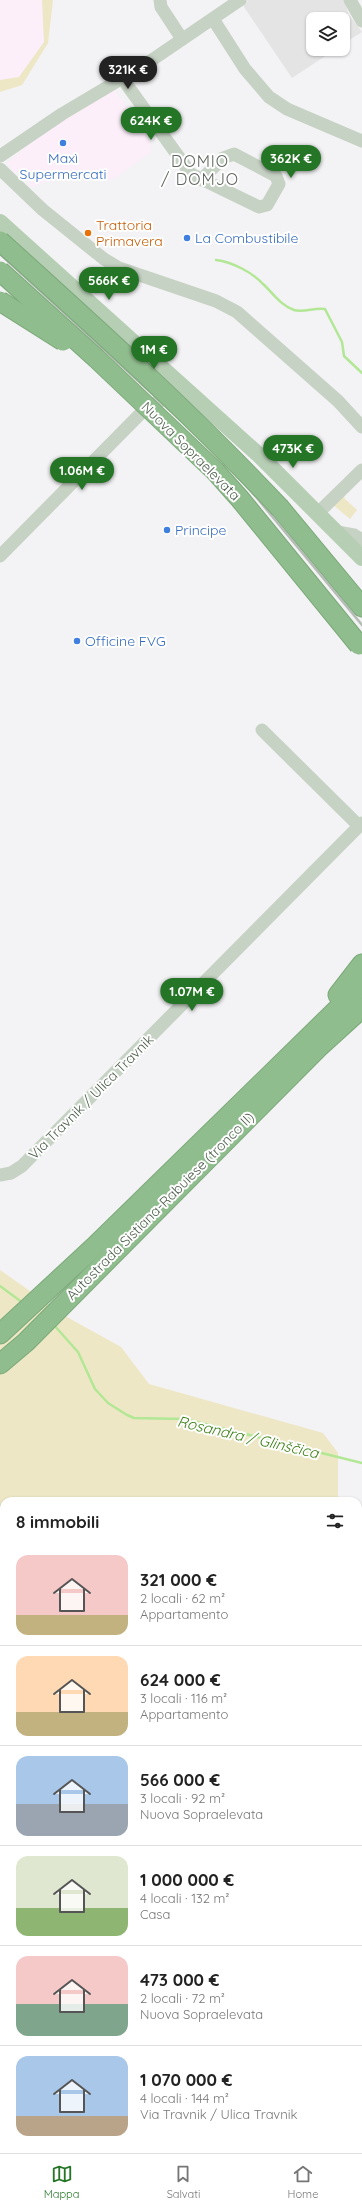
<!DOCTYPE html>
<html lang="it">
<head>
<meta charset="utf-8">
<style>
	body { margin:0; font-family:Quicksand,sans-serif; background:#f2f2f2; color:#222; height:100vh; display:flex; flex-direction:column; font-size:15px; white-space:nowrap }
	* { box-sizing:border-box; margin:0 }
	p { font-size:13px; color:#767676 }
	.icon { flex:none; width:22px; height:22px; fill:none; stroke:currentColor; stroke-width:2; stroke-linecap:round; stroke-linejoin:round }
	.map { position:relative; flex:1; overflow:hidden }
	.sheet { position:absolute; left:0px; top:1497px; width:362px; height:656px; display:flex; flex-direction:column; background:#fff; border-radius:12px 12px 0 0; box-shadow:0 1px 3px #0004 }
	.sheet>* { flex:none }
	.fabs { position:absolute; left:306px; top:12px; display:grid; gap:8px }
	.fabs a { display:grid; place-items:center; width:44px; height:44px; border-radius:8px; background:#fff; box-shadow:0 1px 3px #0004; font-size:20px }
	.price { position:absolute; translate:-50% -34px; padding:0 9px; border-radius:14px; background:#247525; color:#fff; font-size:13px; line-height:26px; filter:drop-shadow(0 1px 2px #0008) }
	.price::after { content:''; position:absolute; left:50%; top:24px; width:12px; height:9px; margin-left:-6px; background:inherit; clip-path:polygon(0 0,100% 0,50% 100%) }
	.price.on { background:#222; color:#fff }
	ul { padding:0; list-style:none }
	li { display:flex; align-items:center; gap:12px; height:100px; padding:0 16px }
	li+li { border-top:1px solid #e0e0e0 }
	li span { display:grid; place-items:center; flex:none; width:112px; height:80px; border-radius:12px; color:#555 }
	li>.icon { margin-inline-start:auto }
	span .icon { width:48px; height:48px; fill:#fffc; stroke-width:1 }
	li b { font-size:17px }
	h2 { display:flex; justify-content:space-between; align-items:center; height:48px; padding:0 16px; font-size:17px }
	.tabs { display:flex; justify-content:space-around; align-items:center; height:56px; border-top:1px solid #e0e0e0; background:#fff; font-size:11px; color:#767676 }
	.tabs a { display:grid; justify-items:center; gap:2px }
	.tabs .on { color:#247525 }
	.map>svg:first-child { display:block }
	.commercial { fill:#fceffa }
	.education { fill:#e4e4e5 }
	.green { fill:#eee7c5 }
	.lines { fill:none; stroke-linecap:round; stroke-linejoin:round }
	.stream { stroke:#b2e795; stroke-width:2.5 }
	.highway-casing { stroke:#7ba979; stroke-width:21 }
	.minor { stroke:#c6d2c4; stroke-width:13 }
	.major { stroke:#b6ceb4; stroke-width:16 }
	.highway { stroke:#90bd8e; stroke-width:19 }
	.rail { stroke:#b5bcb5; stroke-width:2.5 }
	.highway-bridge-casing { stroke:#7ba979; stroke-width:21; stroke-linecap:butt }
	.highway-bridge { stroke:#90bd8e; stroke-width:19 }
	.shop-dot { fill:#3f7fe0; stroke:#fff; stroke-width:1.5 }
	.food-dot { fill:#e8710a; stroke:#fff; stroke-width:1.5 }
	.labels { text-anchor:middle; dominant-baseline:central; stroke-width:4; stroke-linejoin:round; paint-order:stroke }
	.shop-label { font-size:14px; fill:#366cbe; stroke:#fff; text-anchor:start }
	.food-label { font-size:14px; fill:#c56008; stroke:#fff; text-anchor:start }
	.street-label { font-size:14px; fill:#4d5f4b; stroke:#fff }
	.water-label { font-size:15px; font-style:italic; fill:#3b8115; stroke:#fff }
	.quarter-label { font-size:16px; letter-spacing:1px; fill:#5f675f; stroke:#fff }
</style>
</head>
<body>
<div class="map">
<svg width="362" height="2153" viewBox="0 0 362 2153">
	<rect width="100%" height="100%" fill="#f3f2f4"/>
	<g class="commercial">
		<path d="M 0,0 L 42,0 L 44,42 L 19,77 L 0,80 Z"/>
		<path d="M 114,89 L 150,141 L 151,152 L 112,180 L 72,172 L 32,187 L 27,184 L 31,182 L 21,170 L 15,174 L 7,163 L 23,150 L 23,146 Z"/>
	</g>
	<path class="education" d="M 248,0 L 344,0 L 349,15 L 362,32 L 343,44 L 343,19 L 313,19 L 313,49 L 336,49 L 292,78 L 242,4 Z"/>
	<g class="green">
		<path d="M 42,0 L 53,0 L 48,43 L 22,85 L 0,92 L 0,80 L 19,77 L 44,42 Z"/>
		<path d="M 343,494 L 345,499 L 357,510 L 350,519 L 332,504 Z"/>
		<path d="M 0,1270 L 67,1317 L 121,1347 L 149,1384 L 323,1433 L 338,1453 L 338,1501 L 4,1501 L 4,2149 L 358,2149 L 358,1645 L 362,1648 L 362,2153 L 0,2153 Z"/>
	</g>
	<g class="lines">
		<g class="stream">
			<path d="M 216,260 C 232,262 252,272 263,284 C 273,293 280,305 294,310 C 304,313 315,307 325,309 L 342,342 L 344,356 L 362,373"/>
			<path d="M 0,1286 L 23,1303"/>
			<path d="M 53,1324 L 78,1352 L 95,1389 L 108,1403 L 127,1415 L 134,1418 L 185,1419 L 362,1463"/>
		</g>
		<g class="highway-casing">
			<g id="highway">
				<path d="M 280,508 L 362,607"/>
				<path d="M 338,995 L 362,964"/>
				<path d="M 0,1334 L 94,1247 L 362,985"/>
				<path d="M 0,1364 L 26,1342 L 318,1048 L 362,1008"/>
			</g>
		</g>
		<g class="minor">
			<path d="M 160,0 L 161,7 L 182,39"/>
			<path d="M 350,0 L 362,21"/>
			<path d="M 213,19 L 245,69 L 269,97 L 287,109 L 362,141"/>
			<path d="M 122,78 L 191,174 L 259,207 L 267,205 L 279,184 L 276,176 L 234,154 L 223,158 L 201,180"/>
			<path d="M 0,156 L 62,114 L 146,64 L 240,0"/>
			<path d="M 0,169 L 43,210 L 104,259 L 119,268 L 216,301 L 237,312 L 338,401 L 362,427"/>
			<path d="M 318,513 L 362,470"/>
			<path d="M 337,532 L 354,535 L 362,540"/>
			<path d="M 0,556 L 146,408 L 166,398 L 172,389"/>
			<path d="M 262,730 L 359,826"/>
			<path d="M 0,1175 L 11,1173 L 22,1166 L 362,823"/>
			<path d="M 358,1891 L 362,1891"/>
		</g>
		<path class="major" d="M 0,222 L 260,456 L 362,558"/>
		<use href="#highway" class="highway"/>
		<path class="rail" d="M 0,254 L 221,457 L 257,498 L 362,625"/>
		<g class="highway-bridge-casing">
			<g id="highway-bridge">
				<path d="M 0,241 C 96,328 192,414 280,508"/>
				<path d="M 0,271 L 96,358 L 216,472 L 240,499 L 359,645"/>
				<path d="M 0,301 L 63,341"/>
			</g>
		</g>
		<use href="#highway-bridge" class="highway-bridge"/>
	</g>
	<g class="shop-dot">
		<circle cx="63" cy="143" r="4"/>
		<circle cx="187" cy="238" r="4"/>
		<circle cx="167" cy="530" r="4"/>
		<circle cx="77" cy="641" r="4"/>
	</g>
	<circle class="food-dot" cx="88" cy="233" r="4"/>
	<g class="labels">
		<g class="shop-label">
			<text x="63" y="158" text-anchor="middle">Maxì<tspan x="63" dy="16">Supermercati</tspan></text>
			<text x="195" y="238">La Combustibile</text>
			<text x="175" y="530">Principe</text>
			<text x="85" y="641">Officine FVG</text>
		</g>
		<g class="food-label">
			<text x="96" y="225">Trattoria<tspan x="96" dy="16">Primavera</tspan></text>
		</g>
		<g class="street-label">
			<text transform="translate(191 451) rotate(45)">Nuova Sopraelevata</text>
			<text transform="translate(91 1097) rotate(-45)">Via Travnik / Ulica Travnik</text>
			<text transform="translate(160 1206) rotate(-45)">Autostrada Sistiana-Rabuiese (tronco II)</text>
		</g>
		<g class="water-label">
			<text transform="translate(248 1437) rotate(13)">Rosandra / Glinščica</text>
		</g>
		<g class="quarter-label">
			<text x="200" y="161">DOMIO<tspan x="200" dy="18">/ DOMJO</tspan></text>
		</g>
	</g>
</svg>
<div class="fabs">
<a><svg class="icon" aria-label="layers" viewBox="0 0 24 24"><path d="M12 4l9 5-9 5-9-5zM3 14l9 5 9-5"/></svg></a>
</div>
<b class="price on" style="left:128px;top:90px">321K €</b>
<b class="price" style="left:151px;top:141px">624K €</b>
<b class="price" style="left:291px;top:179px">362K €</b>
<b class="price" style="left:109px;top:301px">566K €</b>
<b class="price" style="left:154px;top:370px">1M €</b>
<b class="price" style="left:293px;top:469px">473K €</b>
<b class="price" style="left:82px;top:491px">1.06M €</b>
<b class="price" style="left:192px;top:1012px">1.07M €</b>
<section class="sheet">
<h2>8 immobili<svg class="icon" aria-label="filters" viewBox="0 0 24 24"><path d="M4 7h16M4 17h16"/><circle cx="9" cy="7" r="2"/><circle cx="15" cy="17" r="2"/></svg></h2>
<ul>
<li><span style="background:linear-gradient(#f6c9c9 75%,#c2b280 0)"><svg class="icon" aria-label="home" viewBox="0 0 24 24"><path d="M3 11l9-7 9 7M6 9v11h12V9"/></svg></span><div><b>321 000 €</b><p>2 locali · 62 m²</p><p>Appartamento</p></div></li>
<li><span style="background:linear-gradient(#ffd9b3 70%,#c2b280 0)"><svg class="icon" aria-label="home" viewBox="0 0 24 24"><path d="M3 11l9-7 9 7M6 9v11h12V9"/></svg></span><div><b>624 000 €</b><p>3 locali · 116 m²</p><p>Appartamento</p></div></li>
<li><span style="background:linear-gradient(#a9c7e8 60%,#9aa5b1 0)"><svg class="icon" aria-label="home" viewBox="0 0 24 24"><path d="M3 11l9-7 9 7M6 9v11h12V9"/></svg></span><div><b>566 000 €</b><p>3 locali · 92 m²</p><p>Nuova Sopraelevata</p></div></li>
<li><span style="background:linear-gradient(#dfe7d0 65%,#8fb573 0)"><svg class="icon" aria-label="home" viewBox="0 0 24 24"><path d="M3 11l9-7 9 7M6 9v11h12V9"/></svg></span><div><b>1 000 000 €</b><p>4 locali · 132 m²</p><p>Casa</p></div></li>
<li><span style="background:linear-gradient(#f6c9c9 60%,#7fa58c 0)"><svg class="icon" aria-label="home" viewBox="0 0 24 24"><path d="M3 11l9-7 9 7M6 9v11h12V9"/></svg></span><div><b>473 000 €</b><p>2 locali · 72 m²</p><p>Nuova Sopraelevata</p></div></li>
<li><span style="background:linear-gradient(#a9c7e8 75%,#b9a48a 0)"><svg class="icon" aria-label="home" viewBox="0 0 24 24"><path d="M3 11l9-7 9 7M6 9v11h12V9"/></svg></span><div><b>1 070 000 €</b><p>4 locali · 144 m²</p><p>Via Travnik / Ulica Travnik</p></div></li>
</ul>
</section>
</div>
<nav class="tabs">
<a class="on"><svg class="icon" aria-label="map" viewBox="0 0 24 24"><path d="M3 6l6-2 6 2 6-2v14l-6 2-6-2-6 2zM9 4v14M15 6v14"/></svg>Mappa</a>
<a><svg class="icon" aria-label="saved" viewBox="0 0 24 24"><path d="M7 4h10v16l-5-4-5 4z"/></svg>Salvati</a>
<a><svg class="icon" aria-label="home" viewBox="0 0 24 24"><path d="M3 11l9-7 9 7M6 9v11h12V9"/></svg>Home</a>
</nav>
</body>
</html>
